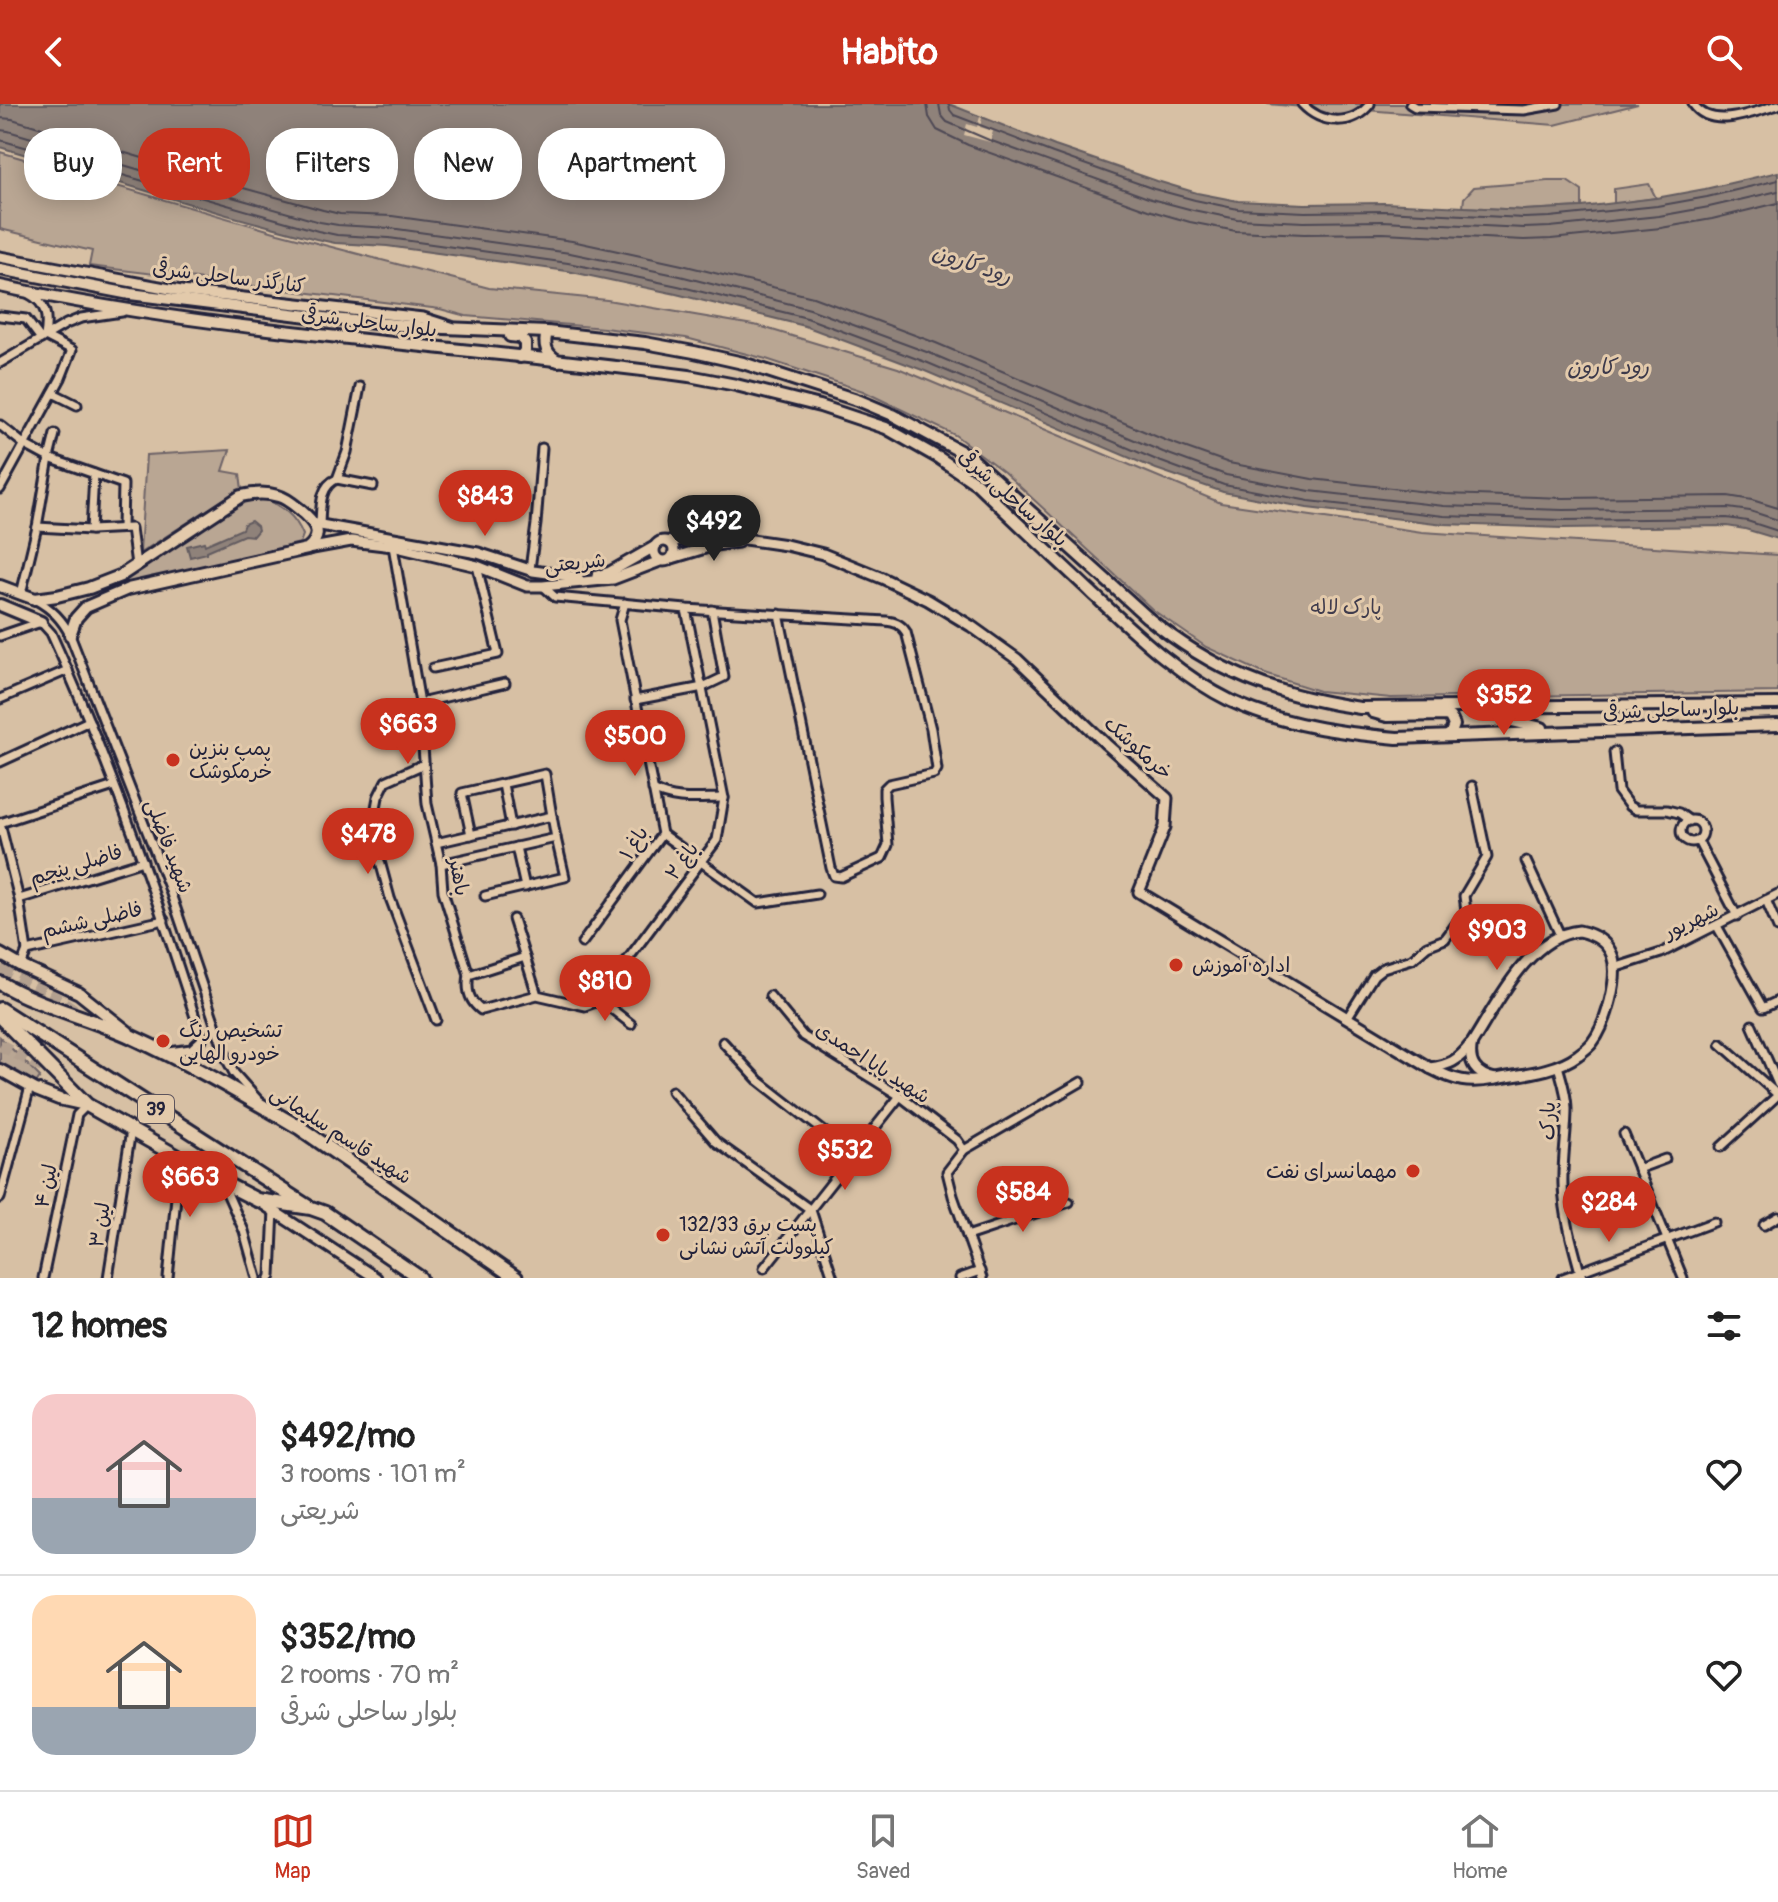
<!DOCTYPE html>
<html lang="en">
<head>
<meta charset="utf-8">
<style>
	body { margin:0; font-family:Pangolin,"Playpen Sans Arabic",sans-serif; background:#f2f2f2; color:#222; height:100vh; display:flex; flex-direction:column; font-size:30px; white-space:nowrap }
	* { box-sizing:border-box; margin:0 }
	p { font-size:26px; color:#767676 }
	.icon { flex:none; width:44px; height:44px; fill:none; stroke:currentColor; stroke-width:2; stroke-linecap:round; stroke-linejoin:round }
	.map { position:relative; height:1174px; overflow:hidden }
	.details { display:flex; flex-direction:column; background:#fff; flex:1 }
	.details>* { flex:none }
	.hud { position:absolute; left:24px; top:24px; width:800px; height:72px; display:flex; gap:16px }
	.price { position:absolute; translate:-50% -68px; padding:0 18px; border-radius:28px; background:#c8321e; color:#fff; font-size:26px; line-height:52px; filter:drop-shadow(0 2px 4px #0008) }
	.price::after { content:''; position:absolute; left:50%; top:48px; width:24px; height:18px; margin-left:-12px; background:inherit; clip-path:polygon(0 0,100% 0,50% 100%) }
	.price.current { background:#222; color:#fff }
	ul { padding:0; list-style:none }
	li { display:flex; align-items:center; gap:24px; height:200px; padding:0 32px }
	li+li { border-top:2px solid #e0e0e0 }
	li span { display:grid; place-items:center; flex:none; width:224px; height:160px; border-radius:24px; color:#555 }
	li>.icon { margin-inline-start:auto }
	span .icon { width:96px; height:96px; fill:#fffc; stroke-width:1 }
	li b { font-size:34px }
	h2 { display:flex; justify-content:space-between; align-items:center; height:96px; padding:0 32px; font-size:34px }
	.chip { padding:0 28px; border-radius:32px; background:#fff; box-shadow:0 4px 20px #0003; font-size:28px; line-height:72px }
	.chip.current { background:#c8321e; color:#fff }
	header { display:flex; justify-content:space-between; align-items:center; height:104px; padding:0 32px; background:#c8321e; color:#fff; font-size:36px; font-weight:700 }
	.dock { display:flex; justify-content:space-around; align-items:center; height:112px; border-top:2px solid #e0e0e0; background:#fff; font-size:22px; color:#767676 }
	.dock a { display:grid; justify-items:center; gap:4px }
	.dock .current { color:#c8321e }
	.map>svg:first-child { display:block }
	.green { fill:#b9a693; stroke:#6e6467; stroke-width:2 }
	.water { fill:#8f827a; stroke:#635c61; stroke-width:2 }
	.pier { fill:#d7c0a4 }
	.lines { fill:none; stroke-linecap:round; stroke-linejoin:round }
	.shore { stroke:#4e4854; stroke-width:2 }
	.trunk-tunnel { stroke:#b3a08f; stroke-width:12; stroke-dasharray:12 6; stroke-linecap:butt }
	.minor-casing { stroke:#22223b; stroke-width:13 }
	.tertiary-casing { stroke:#22223b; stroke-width:15 }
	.secondary-casing { stroke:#22223b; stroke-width:16 }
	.trunk-casing { stroke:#22223b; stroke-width:18 }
	.minor { stroke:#e3caab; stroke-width:7 }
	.tertiary { stroke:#e3caab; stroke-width:9 }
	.secondary { stroke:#e3caab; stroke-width:10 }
	.trunk { stroke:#e3caab; stroke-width:12 }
	.poi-dot { fill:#c8321e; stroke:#e3caab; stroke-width:3 }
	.labels { text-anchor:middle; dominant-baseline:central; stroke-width:6; stroke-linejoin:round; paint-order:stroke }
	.shield { fill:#e3caab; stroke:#5c545d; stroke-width:2 }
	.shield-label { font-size:18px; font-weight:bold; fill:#22223b }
	.street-label { font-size:20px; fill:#22223b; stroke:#e3caab }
	.park-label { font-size:20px; fill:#403c4d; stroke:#e3caab }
	.poi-label { font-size:20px; fill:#22223b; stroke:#e3caab; text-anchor:start }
	.water-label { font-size:22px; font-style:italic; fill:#3d3a4b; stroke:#e3caab }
</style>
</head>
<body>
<header><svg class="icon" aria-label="back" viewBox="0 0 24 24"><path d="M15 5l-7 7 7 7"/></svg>Habito<svg class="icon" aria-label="search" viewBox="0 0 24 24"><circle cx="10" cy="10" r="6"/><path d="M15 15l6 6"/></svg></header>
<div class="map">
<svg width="1778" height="1174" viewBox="0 0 1778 1174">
	<rect width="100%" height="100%" fill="#d7c0a4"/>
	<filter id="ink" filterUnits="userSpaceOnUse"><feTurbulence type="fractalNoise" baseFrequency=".0125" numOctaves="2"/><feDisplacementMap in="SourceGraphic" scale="16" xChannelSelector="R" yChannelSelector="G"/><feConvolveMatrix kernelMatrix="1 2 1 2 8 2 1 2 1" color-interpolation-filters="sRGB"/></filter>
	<g filter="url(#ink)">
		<g class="green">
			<path d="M 1267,0 L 1638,0 L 1555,21 L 1366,6 L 1326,19 L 1304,3 Z"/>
			<path d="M 0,48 L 278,129 L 489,184 L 607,196 L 759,222 L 898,264 L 1221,399 L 1422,428 L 1778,451 L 1778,588 L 1391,594 L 1319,587 L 1265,570 L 1206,543 L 1153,506 L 1004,368 L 955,331 L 863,287 L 766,255 L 686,234 L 604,224 L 466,212 L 440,205 L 89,162 L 92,147 L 0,125 Z"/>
			<path d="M 1548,77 L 1567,77 L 1582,87 L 1582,103 L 1524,106 L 1463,103 L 1464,94 L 1474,83 Z"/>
			<path d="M 1649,80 L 1656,94 L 1614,100 L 1614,85 Z"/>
			<path d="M 230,346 L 223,367 L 240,370 L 242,386 L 232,390 L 140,449 L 146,351 Z"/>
			<path d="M 261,392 C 282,404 294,409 303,431 L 300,439 L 126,481 L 123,475 L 241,396 Z"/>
			<path d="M 0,933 L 40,973 L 36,979 L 0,959 Z"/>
		</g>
		<g class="water">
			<path d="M 0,0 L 949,0 L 1055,42 L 1157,77 L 1197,89 L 1238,97 L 1305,100 L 1384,99 L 1524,106 L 1582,103 L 1656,94 L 1705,85 L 1778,68 L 1778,435 L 1745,425 L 1727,422 L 1563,424 L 1444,420 L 1307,404 L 1223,388 L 1156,365 L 925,267 L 805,222 L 676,190 L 567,167 L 387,142 L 335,139 L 316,135 L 227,111 L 3,44 L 0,43 Z"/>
			<path d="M 251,417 L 257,422 L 258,426 L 253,432 L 244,431 L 207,447 L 207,449 L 190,453 L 187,442 L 204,438 L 205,441 L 242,425 L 244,420 Z"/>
		</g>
		<path class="pier" d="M 980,13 L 982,14 L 980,23 L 993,27 L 990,38 L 964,31 L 967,20 L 977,23 Z"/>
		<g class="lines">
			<g class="shore">
				<path d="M 927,0 L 929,13 L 937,26 L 968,41 L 1148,106 L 1190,118 L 1236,127 L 1304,130 L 1383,129 L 1524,136 L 1551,135 L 1661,124 L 1712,115 L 1778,99"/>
				<path d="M 939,0 L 941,11 L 947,18 L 989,36 L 1151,95 L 1193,106 L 1237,115 L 1304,118 L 1383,117 L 1524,124 L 1550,123 L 1659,112 L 1709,103 L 1778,87"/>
				<path d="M 949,0 L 950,6 L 954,11 L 1053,49 L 1154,85 L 1195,96 L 1238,105 L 1305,108 L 1384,107 L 1524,114 L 1550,113 L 1657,102 L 1707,93 L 1778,76"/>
				<path d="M 0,14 L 12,15 L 236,82 L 323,106 L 340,110 L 392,112 L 572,137 L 682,161 L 813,193 L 936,239 L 1167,337 L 1229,359 L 1312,375 L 1445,390 L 1563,394 L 1728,392 L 1752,396 L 1778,404"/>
				<path d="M 0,26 L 8,27 L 232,93 L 320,118 L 338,121 L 390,124 L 570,149 L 680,172 L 810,205 L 932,250 L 1163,348 L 1226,371 L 1310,387 L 1444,402 L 1563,406 L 1728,404 L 1750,407 L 1778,416"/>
				<path d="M 0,36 L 318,127 L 337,131 L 389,134 L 568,159 L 678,182 L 807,214 L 928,259 L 1159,357 L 1224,381 L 1309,397 L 1444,412 L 1563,416 L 1727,414 L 1747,417 L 1778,427"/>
			</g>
			<g class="trunk-tunnel">
				<path d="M 0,866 L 63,898 L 84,913"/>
				<path d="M 0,941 L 54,969"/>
			</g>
			<g class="minor-casing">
				<g id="minor">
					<path d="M 1302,0 C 1321,20 1352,23 1370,0"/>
					<path d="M 1410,0 L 1415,3 L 1524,6 L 1558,0"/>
					<path d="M 1693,0 C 1712,27 1752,8 1778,1"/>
					<path d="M 29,190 C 47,199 48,214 45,232"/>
					<path d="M 0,212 L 26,215 L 41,235"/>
					<path d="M 0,259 L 66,220 L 81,214 L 122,208"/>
					<path d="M 53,289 L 77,301"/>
					<path d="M 0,321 L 25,341 L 49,354 L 123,380 L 122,424"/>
					<path d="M 337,375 L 373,382"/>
					<path d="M 0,385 L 61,274 L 72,246 L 45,232"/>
					<path d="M 320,421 C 321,404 319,382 337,375 L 347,348 L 360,283"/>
					<path d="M 37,423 L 91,426 L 131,424 L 136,461"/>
					<path d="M 91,426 L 94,370"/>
					<path d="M 393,442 L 420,599 L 427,700 L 441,760 L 443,787 L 469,871"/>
					<path d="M 530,465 L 536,420 L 542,344"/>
					<path d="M 543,482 L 555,493 L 686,505 L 886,517 C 895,518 901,520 906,528 L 931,625 L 937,665 L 934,670 L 889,680 L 884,685 L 884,693 L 888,741 L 882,754 L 841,773 L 834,772 L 831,764 L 779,510"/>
					<path d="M 21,490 L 37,423 L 49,354 L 55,330"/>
					<path d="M 36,496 C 52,505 62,515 70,531 L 168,781 L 228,958 L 234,969 L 259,997"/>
					<path d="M 0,532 L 41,518 L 51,529 C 111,660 158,797 202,935 L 191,945 L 169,948"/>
					<path d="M 433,564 L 498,550 L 477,462"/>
					<path d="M 0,595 L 68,566"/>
					<path d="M 635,596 L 703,583 L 724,573 L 712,506"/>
					<path d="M 420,599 L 505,579"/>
					<path d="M 1614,648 L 1618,687 L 1629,702 L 1636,706 L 1667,706 L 1679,709 L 1690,717"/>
					<path d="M 0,658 L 89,617"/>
					<path d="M 424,660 L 386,677 L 378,693 L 373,720 L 375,739 L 390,794 L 436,916"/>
					<path d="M 503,680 L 511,722"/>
					<path d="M 653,686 C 675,698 699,694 724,694"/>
					<circle cx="1692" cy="727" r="11"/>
					<path d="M 0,719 L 19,795 L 27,847 L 21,862"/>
					<path d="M 0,719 L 114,682"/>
					<path d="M 662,730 L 758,799 L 817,790"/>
					<path d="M 471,731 L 462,689 L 545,670 L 552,712"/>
					<path d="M 1698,737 L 1737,812"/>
					<path d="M 436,739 L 552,712 L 556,734 L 441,760"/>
					<path d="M 516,743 L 525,783"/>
					<path d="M 1526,757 L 1560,831"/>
					<path d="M 485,792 L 565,773 L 556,734"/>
					<path d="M 19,795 L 143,757"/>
					<path d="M 1766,796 L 1778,824"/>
					<path d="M 513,815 L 525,853"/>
					<path d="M 1717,822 L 1763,904 L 1778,897"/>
					<path d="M 582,839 L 662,730 L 620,516 L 625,499"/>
					<path d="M 27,847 L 164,816"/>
					<path d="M 1614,864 L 1661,849 L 1778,790"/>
					<path d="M 537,891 L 525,853 L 469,871 C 466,886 469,897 481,906 L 537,891 L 585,902 L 596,898 L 717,736 L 724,694 L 686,505"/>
					<path d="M 770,892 L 803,932 L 900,992 L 957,1036 L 964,1046"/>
					<path d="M 599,895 L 631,920"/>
					<path d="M 1347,914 L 1374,871 L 1383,864 L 1412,855 L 1427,842 L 1445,835 L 1466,807 L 1464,792 L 1487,753 L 1472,682"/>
					<path d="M 1752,921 L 1778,980"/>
					<path d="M 723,938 L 758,976 L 854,1051"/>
					<path d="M 1721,940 L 1778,991"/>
					<path d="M 1558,962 C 1562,976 1567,990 1567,1005 C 1567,1030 1562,1055 1563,1081 C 1564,1111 1572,1139 1580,1168 L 1584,1174"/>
					<path d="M 672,987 L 716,1038 L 811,1106 L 833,1174"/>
					<path d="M 1624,1030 L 1683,1174"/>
					<path d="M 1721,1043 L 1778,991"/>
					<path d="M 1638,1065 L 1665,1055"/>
					<path d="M 223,1080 L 244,1127 L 257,1174"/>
					<path d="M 0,1094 L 30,983"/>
					<path d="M 1622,1100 L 1648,1090"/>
					<path d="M 1764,1121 L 1778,1113"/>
					<path d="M 967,1132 L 1069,1098"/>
					<path d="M 764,1164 L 900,992"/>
					<path d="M 43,1174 L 77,1011 L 87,1001"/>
					<path d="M 108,1174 L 131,1026"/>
					<path d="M 168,1174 L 180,1053"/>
					<path d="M 270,1174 L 271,1172 L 274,1105"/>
					<path d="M 960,1174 L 980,1167"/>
					<path d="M 982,1174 L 953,1092 L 947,1068 L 964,1046 L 1081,978"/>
					<path d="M 1563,1174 L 1714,1118"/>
				</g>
			</g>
			<g class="tertiary-casing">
				<g id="tertiary">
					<path d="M 0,153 L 181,187 L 423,214 L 451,223"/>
					<path d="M 315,420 L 478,449 L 533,467 L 578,473"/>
					<circle cx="664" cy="447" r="10"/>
					<path d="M 669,438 L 711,430 L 786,441 L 823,450 L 882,474 L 928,496 L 971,522 L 1017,555 L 1106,640 L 1167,694 L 1165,723 L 1139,788 L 1430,964 C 1455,977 1468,980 1495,975"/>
					<path d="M 307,445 L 351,437 L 393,442 L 477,462 L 527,482 L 543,482 L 613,475 L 660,457"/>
					<path d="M 672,454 L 715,441 L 738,438"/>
					<path d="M 597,472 L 610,468 L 654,443"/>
					<path d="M 1579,827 C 1593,830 1606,836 1612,851 C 1620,873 1606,921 1592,939 C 1588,944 1582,948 1578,951 C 1555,968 1522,970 1495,975 C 1476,971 1467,959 1472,939 C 1497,900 1528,832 1579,827 Z"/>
					<path d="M 1430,964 C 1449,961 1458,957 1470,941"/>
					<path d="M 260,1098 L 376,1174"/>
				</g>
			</g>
			<g class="secondary-casing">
				<g id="secondary">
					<path d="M 0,165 L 130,190 L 332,215 L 420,223 L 547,228 L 645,239 L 694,248 L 743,259 L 860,297 L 893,311 L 969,352 L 1147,513 C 1213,567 1276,592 1360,604 L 1778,600"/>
					<path d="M 0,182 C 227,231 460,241 689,272 L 736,281 L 820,302 L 886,324 L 939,354 L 977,380 C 1015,417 1054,453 1092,489 C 1135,529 1178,571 1231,597 C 1282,621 1342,629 1397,634 L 1778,621"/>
					<path d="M 547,228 C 543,241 546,250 558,257"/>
					<path d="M 510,232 L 520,233 L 525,239 L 525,247 L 520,253"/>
					<path d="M 0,482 L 35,495 L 57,492 L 89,484 L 120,472 L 241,392 C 254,389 265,388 278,392 C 286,394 293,400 299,405 C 314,417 326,430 307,445 L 128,485 L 86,503 L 76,514 L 70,531"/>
					<path d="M 0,501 L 41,518"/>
					<path d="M 1515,602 L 1508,609 L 1512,617 L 1542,624"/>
					<path d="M 1373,608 L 1387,612 L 1446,611 L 1450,613 L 1454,621 L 1451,629 L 1448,632"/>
					<path d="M 0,850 L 21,862 L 79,889 L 128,928"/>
					<path d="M 0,966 L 36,986 L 59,995 L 86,1001"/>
				</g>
			</g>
			<g class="trunk-casing">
				<g id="trunk">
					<path d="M 0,879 C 41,903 88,913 132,933 C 189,959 245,992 300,1024 L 516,1174"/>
					<path d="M 0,905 L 307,1102"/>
					<path d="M 0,913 L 87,1001 L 222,1078 L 257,1096 L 311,1104 L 325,1109 L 420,1174"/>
				</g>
			</g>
			<use href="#minor" class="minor"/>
			<use href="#tertiary" class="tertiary"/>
			<use href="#secondary" class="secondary"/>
			<use href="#trunk" class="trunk"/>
		</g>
	</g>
	<g class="poi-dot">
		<circle cx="173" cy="656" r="8"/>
		<circle cx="1176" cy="861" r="8"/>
		<circle cx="163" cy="937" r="8"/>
		<circle cx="1413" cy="1067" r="8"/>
		<circle cx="663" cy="1131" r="8"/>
	</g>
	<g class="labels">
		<rect class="shield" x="138" y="991" width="36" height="28" rx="6"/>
		<g class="shield-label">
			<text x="156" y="1005">39</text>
		</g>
		<g class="street-label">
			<text transform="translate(229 173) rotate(7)">کنارگذر ساحلی شرقی</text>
			<text transform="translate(369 218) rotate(7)">بلوار ساحلی شرقی</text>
			<text transform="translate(1013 394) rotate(41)">بلوار ساحلی شرقی</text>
			<text transform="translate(575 459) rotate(-6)">شریعتی</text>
			<text transform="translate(1671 606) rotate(-2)">بلوار ساحلی شرقی</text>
			<text transform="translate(1138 644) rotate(42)">خرمکوشک</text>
			<text transform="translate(634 739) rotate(-58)">باغ ۱</text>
			<text transform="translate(169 742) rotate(69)">شهید فاضلی</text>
			<text transform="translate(682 757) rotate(-54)">باغ ۲</text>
			<text transform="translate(76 761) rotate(-17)">فاضلی پنجم</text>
			<text transform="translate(459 773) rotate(80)">باهنر</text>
			<text transform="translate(92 816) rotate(-13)">فاضلی ششم</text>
			<text transform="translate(1691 817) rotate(-26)">شهریور</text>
			<text transform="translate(873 959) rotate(33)">شهید بابا احمدی</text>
			<text transform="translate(1548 1017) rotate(-89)">پارک</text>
			<text transform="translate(341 1031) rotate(33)">شهید قاسم سلیمانی</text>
			<text transform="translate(46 1082) rotate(-78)">لین ۴</text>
			<text transform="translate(100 1121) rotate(-81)">لین ۳</text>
		</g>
		<g class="park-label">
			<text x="1346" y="503">پارک لاله</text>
		</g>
		<g class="poi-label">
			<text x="189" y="644">پمپ بنزین<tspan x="189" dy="23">خرمکوشک</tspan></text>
			<text x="1192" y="861">اداره آموزش</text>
			<text x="179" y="926">تشخیص رنگ<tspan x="179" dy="23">خودرو الهایی</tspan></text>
			<text x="1397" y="1067" text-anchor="end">مهمانسرای نفت</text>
			<text x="679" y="1120">پست برق 132/33<tspan x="679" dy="23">کیلوولت آتش نشانی</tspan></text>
		</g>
		<g class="water-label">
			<text transform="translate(972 160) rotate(19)">رود کارون</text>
			<text x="1608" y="263">رود کارون</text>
		</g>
	</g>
</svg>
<b class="price" style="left:485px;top:434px">$843</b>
<b class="price current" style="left:714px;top:459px">$492</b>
<b class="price" style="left:1504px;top:633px">$352</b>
<b class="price" style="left:408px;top:662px">$663</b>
<b class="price" style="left:635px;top:674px">$500</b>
<b class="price" style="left:368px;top:772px">$478</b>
<b class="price" style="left:1497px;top:868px">$903</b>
<b class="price" style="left:605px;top:919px">$810</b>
<b class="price" style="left:845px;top:1088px">$532</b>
<b class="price" style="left:190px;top:1115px">$663</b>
<b class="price" style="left:1023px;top:1130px">$584</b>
<b class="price" style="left:1609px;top:1140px">$284</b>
<div class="hud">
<a class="chip">Buy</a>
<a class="chip current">Rent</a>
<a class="chip">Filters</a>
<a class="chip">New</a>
<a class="chip">Apartment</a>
</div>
</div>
<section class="details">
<h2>12 homes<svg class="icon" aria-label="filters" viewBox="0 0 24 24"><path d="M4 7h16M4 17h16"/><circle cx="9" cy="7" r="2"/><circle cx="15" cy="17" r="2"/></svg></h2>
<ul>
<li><span style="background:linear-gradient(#f6c9c9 65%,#9aa5b1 0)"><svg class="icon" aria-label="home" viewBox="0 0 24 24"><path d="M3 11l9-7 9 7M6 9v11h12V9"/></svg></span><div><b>$492/mo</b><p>3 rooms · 101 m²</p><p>شریعتی</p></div><svg class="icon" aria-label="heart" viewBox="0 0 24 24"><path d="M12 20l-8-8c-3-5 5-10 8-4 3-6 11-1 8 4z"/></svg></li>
<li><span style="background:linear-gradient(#ffd9b3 70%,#9aa5b1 0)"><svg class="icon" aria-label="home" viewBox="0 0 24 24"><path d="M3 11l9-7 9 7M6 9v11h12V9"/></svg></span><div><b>$352/mo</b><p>2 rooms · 70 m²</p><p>بلوار ساحلی شرقی</p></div><svg class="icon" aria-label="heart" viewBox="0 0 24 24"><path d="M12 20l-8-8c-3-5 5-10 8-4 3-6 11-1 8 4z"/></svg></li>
</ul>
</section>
<nav class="dock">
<a class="current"><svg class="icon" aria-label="map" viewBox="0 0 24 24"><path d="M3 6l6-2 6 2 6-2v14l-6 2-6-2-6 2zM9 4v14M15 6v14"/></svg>Map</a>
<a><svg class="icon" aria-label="saved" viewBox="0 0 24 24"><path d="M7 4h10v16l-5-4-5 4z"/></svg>Saved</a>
<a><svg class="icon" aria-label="home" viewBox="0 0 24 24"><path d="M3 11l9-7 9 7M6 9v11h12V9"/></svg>Home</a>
</nav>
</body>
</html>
